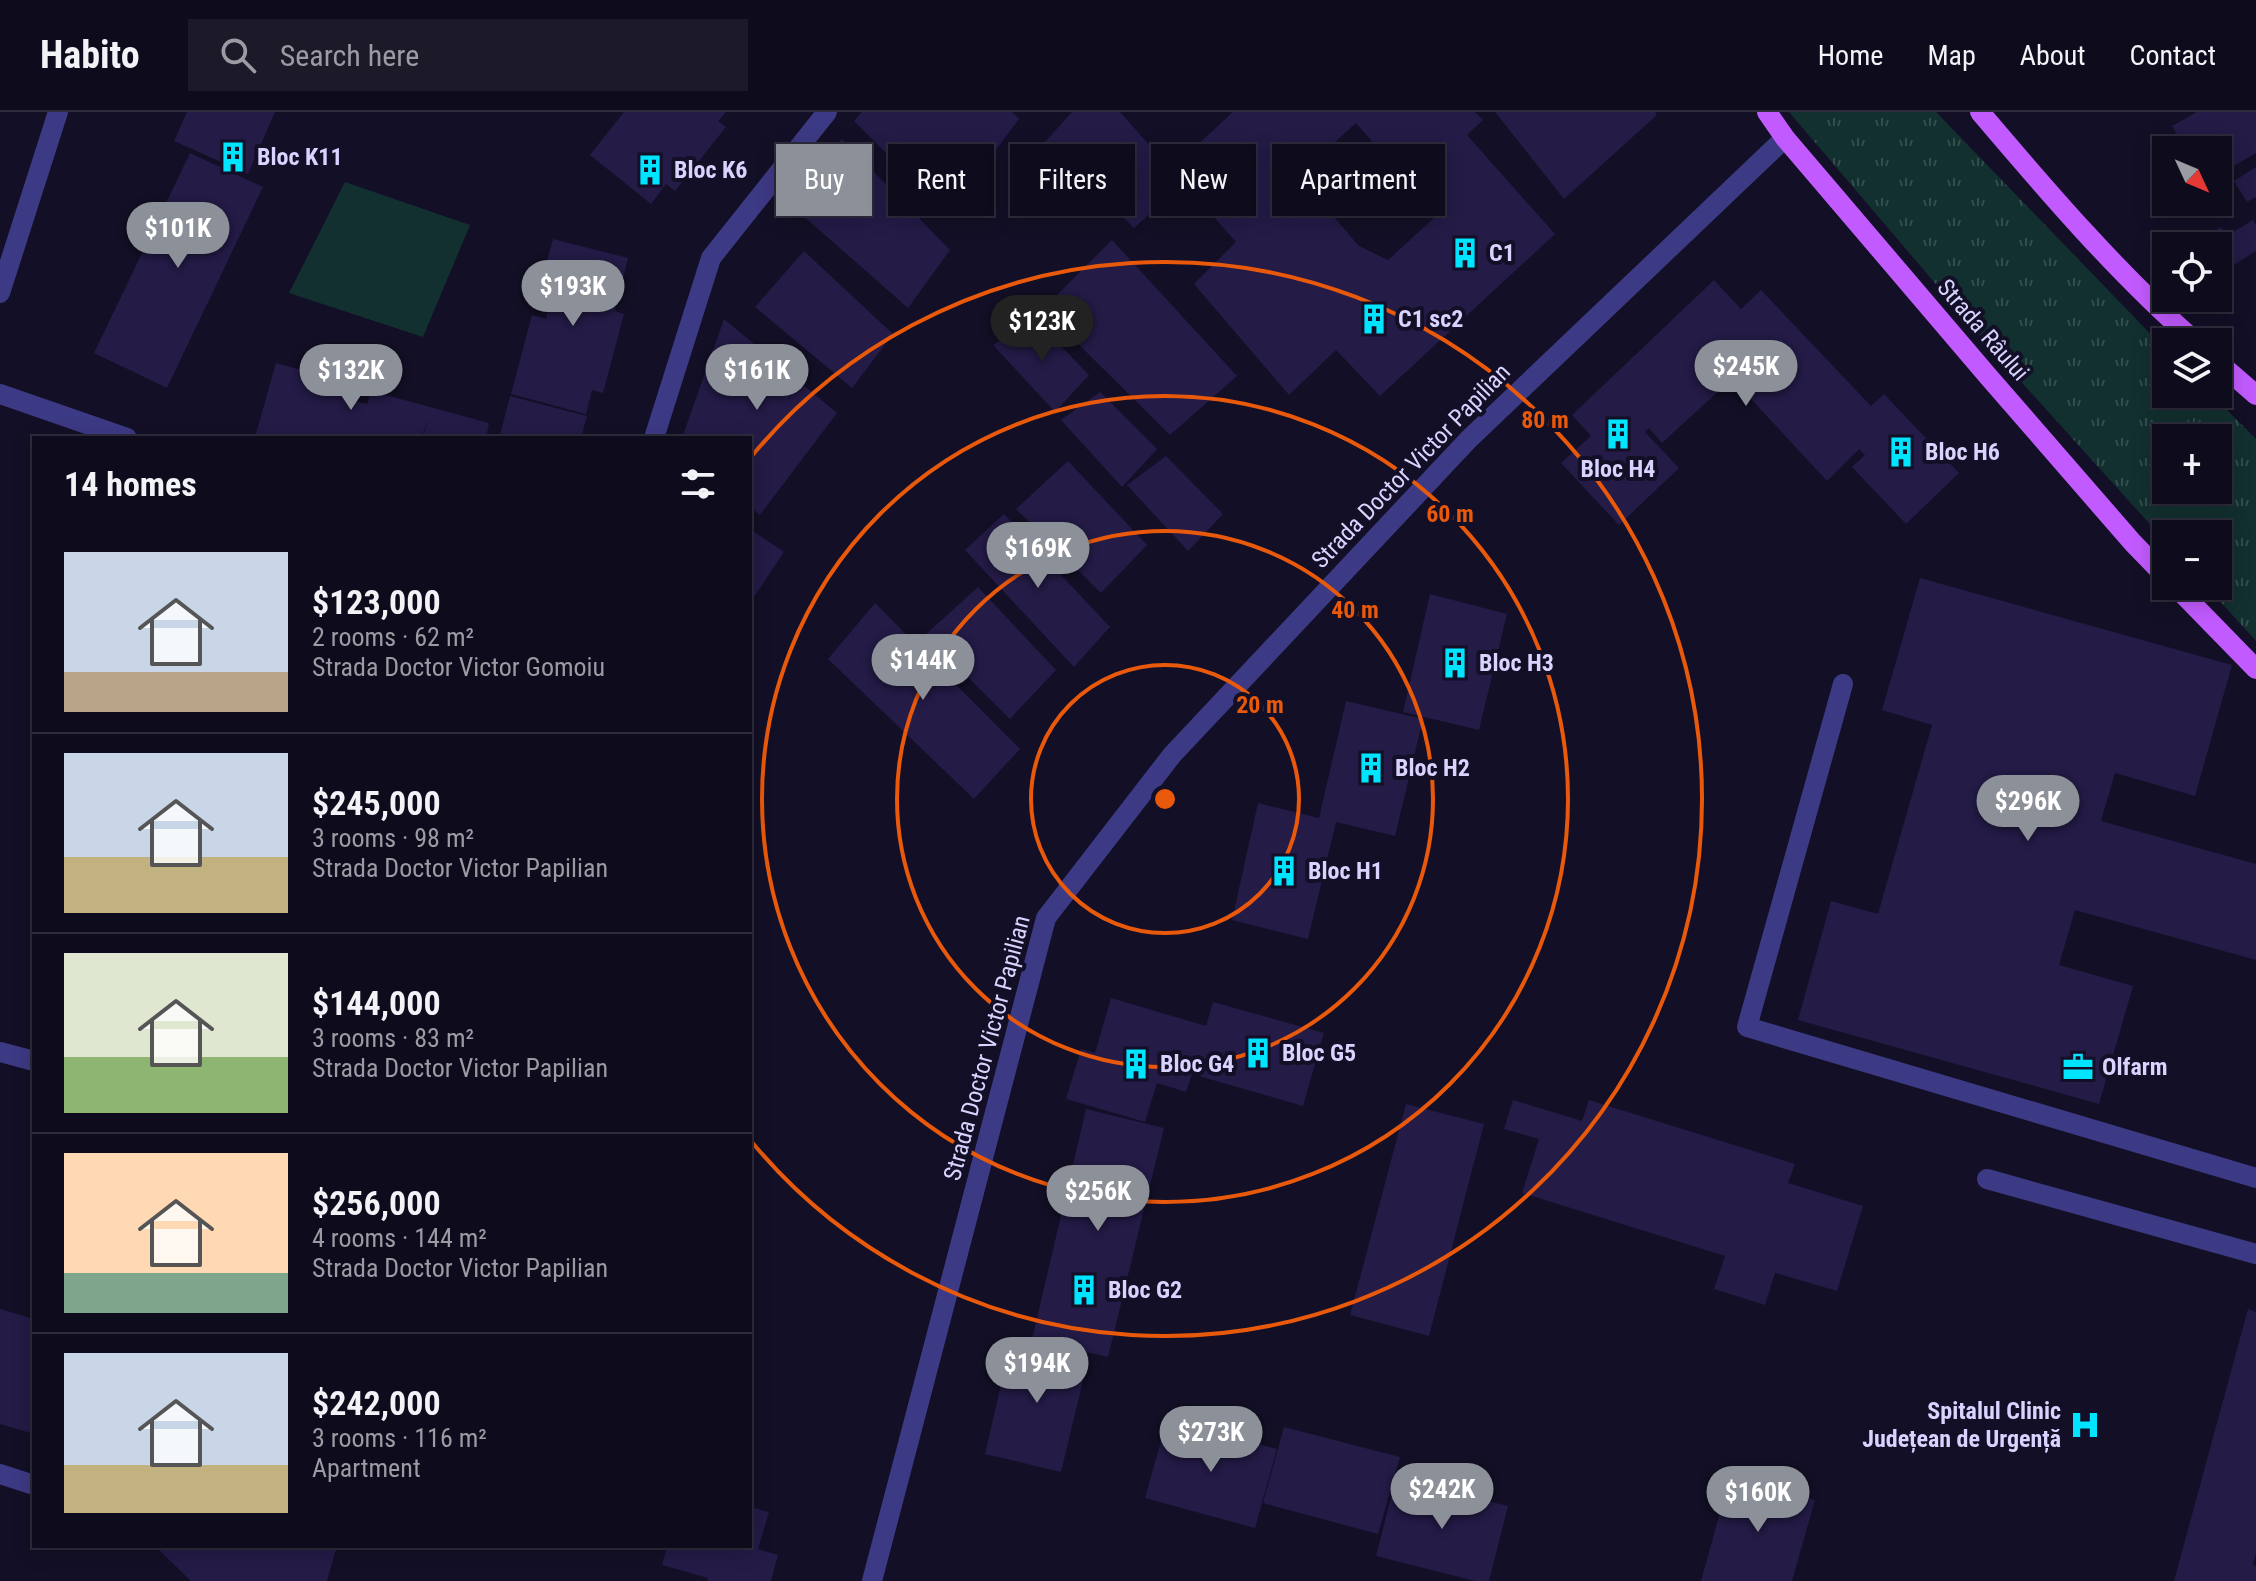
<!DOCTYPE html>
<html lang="en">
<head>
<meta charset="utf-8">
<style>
	body { margin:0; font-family:"Roboto Condensed",sans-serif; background:#1c1929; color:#f1f3f6; height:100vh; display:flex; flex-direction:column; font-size:30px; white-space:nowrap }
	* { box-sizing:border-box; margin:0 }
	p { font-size:26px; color:#9b9ba3 }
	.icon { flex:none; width:44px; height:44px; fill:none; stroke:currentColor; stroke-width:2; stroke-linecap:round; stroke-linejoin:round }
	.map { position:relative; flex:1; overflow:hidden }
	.sheet { position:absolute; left:32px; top:324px; width:720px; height:1112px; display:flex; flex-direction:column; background:#0e0b1c; border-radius:0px; box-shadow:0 4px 20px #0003,0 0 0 2px #2e2b3b }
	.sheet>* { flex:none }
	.guide { position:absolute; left:776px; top:32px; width:760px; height:72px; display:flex; gap:16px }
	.needle { width:52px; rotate:134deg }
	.fabs { position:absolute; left:2152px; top:24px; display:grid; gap:16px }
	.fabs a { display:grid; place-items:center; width:80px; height:80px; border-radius:0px; background:#0e0b1c; box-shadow:0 4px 20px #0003,0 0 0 2px #2e2b3b; font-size:40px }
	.price { position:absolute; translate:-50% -68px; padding:0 18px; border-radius:28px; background:#8c9099; color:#fff; font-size:26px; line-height:52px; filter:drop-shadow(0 2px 4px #0008) }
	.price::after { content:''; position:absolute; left:50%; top:48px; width:24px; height:18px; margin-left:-12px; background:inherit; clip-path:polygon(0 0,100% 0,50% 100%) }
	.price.selected { background:#222; color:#fff }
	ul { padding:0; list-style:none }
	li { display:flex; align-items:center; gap:24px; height:200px; padding:0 32px }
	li+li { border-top:2px solid #2e2b3b }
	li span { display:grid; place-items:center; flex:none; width:224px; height:160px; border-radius:0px; color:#555 }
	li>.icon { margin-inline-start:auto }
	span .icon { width:96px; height:96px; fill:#fffc; stroke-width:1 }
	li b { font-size:34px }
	h2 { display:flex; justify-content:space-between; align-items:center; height:96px; padding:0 32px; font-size:34px }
	.pill { padding:0 28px; border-radius:0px; background:#0e0b1c; box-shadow:0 4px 20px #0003,0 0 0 2px #2e2b3b; font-size:28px; line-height:72px }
	.pill.selected { background:#8c9099; color:#fff }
	header { display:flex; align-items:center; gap:48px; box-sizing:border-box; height:112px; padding:0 40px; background:#0e0b1c; border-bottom:2px solid #2e2b3b }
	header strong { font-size:38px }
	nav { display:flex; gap:44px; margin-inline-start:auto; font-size:28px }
	.search { width:560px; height:72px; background:#1c1929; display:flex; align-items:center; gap:20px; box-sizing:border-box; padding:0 28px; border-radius:0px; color:#9b9ba3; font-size:30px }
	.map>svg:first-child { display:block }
	.grass { fill:url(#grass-tufts); fill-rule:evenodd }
	.park { fill:#12302f }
	.building { fill:#241b47; fill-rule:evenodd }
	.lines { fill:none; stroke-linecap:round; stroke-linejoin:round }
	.minor { stroke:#3d3a85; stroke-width:20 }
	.major { stroke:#c25bff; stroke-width:20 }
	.ring { fill:none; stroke:#e8590c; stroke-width:4 }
	.labels { text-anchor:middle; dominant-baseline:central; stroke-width:8; stroke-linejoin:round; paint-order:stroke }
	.poi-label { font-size:24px; font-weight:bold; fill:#d9d4ff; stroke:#130f26; text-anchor:start }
	.street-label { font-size:24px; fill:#d9d4ff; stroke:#130f26 }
	.centre { fill:#e8590c; stroke:#130f26; stroke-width:4 }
	.ring-label { font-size:24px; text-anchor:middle; font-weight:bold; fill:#e8590c; stroke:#130f26; stroke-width:8; stroke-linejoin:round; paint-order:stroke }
</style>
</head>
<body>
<header>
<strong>Habito</strong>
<div class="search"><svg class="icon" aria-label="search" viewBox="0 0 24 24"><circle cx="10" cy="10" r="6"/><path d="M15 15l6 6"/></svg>Search here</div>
<nav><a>Home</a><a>Map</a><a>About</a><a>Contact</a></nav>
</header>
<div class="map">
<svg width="2256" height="1469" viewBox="0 0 2256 1469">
	<defs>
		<pattern id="grass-tufts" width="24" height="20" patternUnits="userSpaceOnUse" patternTransform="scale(2)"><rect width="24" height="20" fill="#12302f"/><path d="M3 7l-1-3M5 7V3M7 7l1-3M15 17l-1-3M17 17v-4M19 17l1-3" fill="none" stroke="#344d4e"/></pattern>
	</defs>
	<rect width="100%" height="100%" fill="#130f26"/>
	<path class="grass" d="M 1789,0 L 1936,0 L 2166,238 L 2166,282 L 2211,282 L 2256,327 L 2256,529 L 2206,474 L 2218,474 L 2218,422 L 2166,422 L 2166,430 L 1987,232 ZM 2166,326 L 2218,326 L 2218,378 L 2166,378 Z"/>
	<path class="park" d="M 345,70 L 470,113 L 423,225 L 289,181 Z"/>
	<g class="building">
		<path d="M 187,0 L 275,0 L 248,62 L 174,29 Z"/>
		<path d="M 624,0 L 726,0 L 718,9 L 726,15 L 675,79 L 666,72 L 651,92 L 590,43 Z"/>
		<path d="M 862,0 L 1012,0 L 1019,7 L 948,103 L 854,9 Z"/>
		<path d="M 1072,0 L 1120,0 L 1171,57 L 1233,0 L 1475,0 L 1483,8 L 1467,23 L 1555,122 L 1380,284 L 1336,238 L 1289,283 L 1194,172 L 1236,130 L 1184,71 L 1134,116 L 1045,30 ZM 1356,11 L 1436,104 L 1388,148 L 1359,134 L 1319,88 L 1338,71 L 1316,47 Z"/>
		<path d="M 1495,0 L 1655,0 L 1657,3 L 1564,87 Z"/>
		<path d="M 2197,0 L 2256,0 L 2256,41 L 2218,63 L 2218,38 L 2186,38 L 2172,14 Z"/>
		<path d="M 842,27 L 950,138 L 908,196 L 784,87 Z"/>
		<path d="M 190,41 L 263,75 L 167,276 L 94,241 Z"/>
		<path d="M 2256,55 L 2256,85 L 2247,90 L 2234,69 Z"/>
		<path d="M 2253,108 L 2256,113 L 2256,139 L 2221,161 L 2218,156 L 2218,134 L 2204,134 L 2200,128 L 2221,115 L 2227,124 Z"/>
		<path d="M 553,127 L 628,146 L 615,199 L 624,202 L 603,281 L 592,278 L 586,302 L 511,282 L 532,203 L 546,207 L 550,190 L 537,186 Z"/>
		<path d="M 1112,128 L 1237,264 L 1170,323 L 1043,197 Z"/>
		<path d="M 804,139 L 893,222 L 852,276 L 755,195 Z"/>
		<path d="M 1714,168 L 1741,197 L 1761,178 L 1871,294 L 1884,282 L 1959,361 L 1906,412 L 1852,355 L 1865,343 L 1859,337 L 1827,369 L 1737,272 L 1752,260 L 1746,254 L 1662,331 L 1649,316 L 1645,320 L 1679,356 L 1619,413 L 1561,351 L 1591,324 L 1572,303 Z"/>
		<path d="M 1033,205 L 1089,263 L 1055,300 L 993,233 Z"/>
		<path d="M 724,207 L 837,301 L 760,403 L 750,395 L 750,326 L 682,326 Z"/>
		<path d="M 276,251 L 355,273 L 351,288 L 367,292 L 371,279 L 489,311 L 486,326 L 423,326 L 427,309 L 422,326 L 255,325 Z"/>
		<path d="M 1100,280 L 1157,337 L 1122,375 L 1061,308 Z"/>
		<path d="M 510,284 L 587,304 L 581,326 L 499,326 Z"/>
		<path d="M 1166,344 L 1223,402 L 1188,439 L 1127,373 Z"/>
		<path d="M 1068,349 L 1147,433 L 1101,481 L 1016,397 Z"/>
		<path d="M 1004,402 L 1110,515 L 1074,555 L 965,438 Z"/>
		<path d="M 750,417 L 784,440 L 750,491 Z"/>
		<path d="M 1920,466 L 2232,553 L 2195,684 L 2115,661 L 2101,709 L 2256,752 L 2256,848 L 2075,798 L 2059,853 L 2133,874 L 2099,992 L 1798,908 L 1831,789 L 1878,802 L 1932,613 L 1882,598 Z"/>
		<path d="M 978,475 L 1056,558 L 1010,607 L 925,523 Z"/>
		<path d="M 1430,482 L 1507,502 L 1479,618 L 1403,600 Z"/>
		<path d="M 875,491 L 1020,637 L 974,687 L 828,547 Z"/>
		<path d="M 1346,589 L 1423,607 L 1395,724 L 1336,710 L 1308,827 L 1232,808 L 1258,691 L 1319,706 Z"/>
		<path d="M 1111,886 L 1206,914 L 1213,890 L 1324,921 L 1303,994 L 1192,962 L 1186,980 L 1157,971 L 1145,1010 L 1066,987 L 1081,937 L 1095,941 Z"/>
		<path d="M 1513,988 L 1582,1009 L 1589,988 L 1795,1052 L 1788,1071 L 1863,1094 L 1837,1179 L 1775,1161 L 1765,1193 L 1714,1177 L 1725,1144 L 1522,1081 L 1539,1027 L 1504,1017 Z"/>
		<path d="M 1406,992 L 1484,1012 L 1429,1224 L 1350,1203 Z"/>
		<path d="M 1086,997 L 1164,1016 L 1108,1245 L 1032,1227 Z"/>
		<path d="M 0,1197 L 34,1207 L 34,1322 L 0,1312 Z"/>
		<path d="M 2248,1197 L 2256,1200 L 2256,1441 L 2253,1453 L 2256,1454 L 2256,1469 L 2174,1469 Z"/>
		<path d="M 1012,1225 L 1089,1244 L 1061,1360 L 985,1342 Z"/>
		<path d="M 1167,1307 L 1277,1337 L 1255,1416 L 1145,1386 Z"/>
		<path d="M 1284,1315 L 1400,1345 L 1378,1422 L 1263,1391 Z"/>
		<path d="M 1730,1364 L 1815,1388 L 1792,1469 L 1701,1469 Z"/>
		<path d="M 1396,1366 L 1508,1394 L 1489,1469 L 1475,1469 L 1376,1444 Z"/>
		<path d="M 750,1395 L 769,1400 L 758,1437 L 778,1443 L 771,1469 L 707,1469 L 708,1466 L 662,1453 L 667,1434 L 750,1434 Z"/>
		<path d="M 165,1434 L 213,1434 L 216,1437 L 219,1434 L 337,1434 L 327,1469 L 191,1469 L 160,1439 Z"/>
	</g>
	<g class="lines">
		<g class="minor">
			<path d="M 0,181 L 58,0"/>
			<path d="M 0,282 L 127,326"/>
			<path d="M 654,326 L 711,146 L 827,0"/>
			<path d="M 1843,572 L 1747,915 L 2256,1066"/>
			<path d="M 0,940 L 34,949"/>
			<path d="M 1987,1067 L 2256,1142"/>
			<path d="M 0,1362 L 34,1373"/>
			<path d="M 872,1469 L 1046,806 L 1172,643 L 1469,327 L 1785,26"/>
		</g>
		<g class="major">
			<path d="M 1767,0 L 1785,26 L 1987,263 L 2133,431 L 2166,465"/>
			<path d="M 1980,0 C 2047,79 2118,162 2196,230"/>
			<path d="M 2218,250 L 2256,283"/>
			<path d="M 2175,474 L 2256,557"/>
		</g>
	</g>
	<g class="ring">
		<circle cx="1165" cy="687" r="134"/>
		<circle cx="1165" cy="687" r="268"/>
		<circle cx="1165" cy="687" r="403"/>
		<path d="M751 345A537 537 0 1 1 751 1029"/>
	</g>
	<defs>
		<g id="building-bare" transform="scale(2.4)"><path d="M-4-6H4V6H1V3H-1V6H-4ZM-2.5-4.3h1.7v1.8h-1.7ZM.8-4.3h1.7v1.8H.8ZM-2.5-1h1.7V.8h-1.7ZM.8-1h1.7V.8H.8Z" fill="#00e5ff" stroke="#130f26" stroke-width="2.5" paint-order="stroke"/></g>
		<g id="office-bare" transform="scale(2.4)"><path d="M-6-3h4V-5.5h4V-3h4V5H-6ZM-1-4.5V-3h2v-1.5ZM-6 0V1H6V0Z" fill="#00e5ff" stroke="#130f26" stroke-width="2.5" paint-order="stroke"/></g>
		<g id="hospital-bare" transform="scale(2.4)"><path d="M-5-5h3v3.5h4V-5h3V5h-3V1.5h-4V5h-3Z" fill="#00e5ff" stroke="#130f26" stroke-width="2.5" paint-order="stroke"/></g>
	</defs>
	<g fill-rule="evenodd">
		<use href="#building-bare" x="233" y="45"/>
		<use href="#building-bare" x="650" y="58"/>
		<use href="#building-bare" x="1465" y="141"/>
		<use href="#building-bare" x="1374" y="207"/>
		<use href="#building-bare" x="1618" y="322"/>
		<use href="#building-bare" x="1901" y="340"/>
		<use href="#building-bare" x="1455" y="551"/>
		<use href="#building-bare" x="1371" y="656"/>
		<use href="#building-bare" x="1284" y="759"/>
		<use href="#building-bare" x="1258" y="941"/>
		<use href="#building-bare" x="1136" y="952"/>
		<use href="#office-bare" x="2078" y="955"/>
		<use href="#building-bare" x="1084" y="1178"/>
		<use href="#hospital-bare" x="2085" y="1313"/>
	</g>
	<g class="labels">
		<g class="poi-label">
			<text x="257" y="45">Bloc K11</text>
			<text x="674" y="58">Bloc K6</text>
			<text x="1489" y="141">C1</text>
			<text x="1398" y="207">C1 sc2</text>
			<text x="1925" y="340">Bloc H6</text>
			<text x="1618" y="357" text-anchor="middle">Bloc H4</text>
			<text x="1479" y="551">Bloc H3</text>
			<text x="1395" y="656">Bloc H2</text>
			<text x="1308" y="759">Bloc H1</text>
			<text x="1282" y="941">Bloc G5</text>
			<text x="1160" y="952">Bloc G4</text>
			<text x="2102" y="955">Olfarm</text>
			<text x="1108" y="1178">Bloc G2</text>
			<text x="2061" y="1299" text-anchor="end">Spitalul Clinic<tspan x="2061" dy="28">Județean de Urgență</tspan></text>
		</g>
		<g class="street-label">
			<text transform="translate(1983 218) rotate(49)">Strada Râului</text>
			<text transform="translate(1411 354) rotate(-46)">Strada Doctor Victor Papilian</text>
			<text transform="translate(987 936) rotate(-75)">Strada Doctor Victor Papilian</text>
		</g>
	</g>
	<circle cx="1165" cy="687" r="12" class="centre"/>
	<g class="ring-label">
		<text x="1545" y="316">80 m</text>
		<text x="1450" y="410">60 m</text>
		<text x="1355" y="506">40 m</text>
		<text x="1260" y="601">20 m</text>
	</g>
</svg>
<div class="fabs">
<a><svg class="needle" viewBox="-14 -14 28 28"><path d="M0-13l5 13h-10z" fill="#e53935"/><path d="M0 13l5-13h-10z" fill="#9b9ba3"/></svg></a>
<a><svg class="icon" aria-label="locate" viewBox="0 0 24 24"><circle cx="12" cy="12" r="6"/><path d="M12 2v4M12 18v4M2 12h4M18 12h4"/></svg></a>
<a><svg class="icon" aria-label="layers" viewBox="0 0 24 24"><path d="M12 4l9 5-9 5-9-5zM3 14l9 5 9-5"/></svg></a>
<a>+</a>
<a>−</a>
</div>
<b class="price" style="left:178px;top:158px">$101K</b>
<b class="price" style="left:573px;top:216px">$193K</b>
<b class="price selected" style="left:1042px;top:251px">$123K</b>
<b class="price" style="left:1746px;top:296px">$245K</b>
<b class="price" style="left:351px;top:300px">$132K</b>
<b class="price" style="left:757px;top:300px">$161K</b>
<b class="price" style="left:1038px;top:478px">$169K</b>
<b class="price" style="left:923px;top:590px">$144K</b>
<b class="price" style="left:2028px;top:731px">$296K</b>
<b class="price" style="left:1098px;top:1121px">$256K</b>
<b class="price" style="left:1037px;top:1293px">$194K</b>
<b class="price" style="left:1211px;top:1362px">$273K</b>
<b class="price" style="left:1442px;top:1419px">$242K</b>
<b class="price" style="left:1758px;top:1422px">$160K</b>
<div class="guide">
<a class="pill selected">Buy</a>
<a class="pill">Rent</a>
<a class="pill">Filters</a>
<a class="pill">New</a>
<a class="pill">Apartment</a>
</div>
<section class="sheet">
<h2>14 homes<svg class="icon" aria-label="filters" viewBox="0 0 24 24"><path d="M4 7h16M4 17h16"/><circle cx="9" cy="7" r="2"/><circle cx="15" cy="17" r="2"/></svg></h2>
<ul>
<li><span style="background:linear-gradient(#c9d6e8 75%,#b9a48a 0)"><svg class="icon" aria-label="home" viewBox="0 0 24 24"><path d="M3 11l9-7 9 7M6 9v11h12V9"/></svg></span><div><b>$123,000</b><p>2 rooms · 62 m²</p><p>Strada Doctor Victor Gomoiu</p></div></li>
<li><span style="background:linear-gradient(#c9d6e8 65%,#c2b280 0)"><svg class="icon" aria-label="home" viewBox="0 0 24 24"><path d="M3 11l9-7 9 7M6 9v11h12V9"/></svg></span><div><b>$245,000</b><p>3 rooms · 98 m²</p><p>Strada Doctor Victor Papilian</p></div></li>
<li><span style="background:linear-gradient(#dfe7d0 65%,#8fb573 0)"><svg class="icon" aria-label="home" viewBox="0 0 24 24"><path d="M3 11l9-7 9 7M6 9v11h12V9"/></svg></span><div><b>$144,000</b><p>3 rooms · 83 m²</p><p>Strada Doctor Victor Papilian</p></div></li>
<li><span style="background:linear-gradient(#ffd9b3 75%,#7fa58c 0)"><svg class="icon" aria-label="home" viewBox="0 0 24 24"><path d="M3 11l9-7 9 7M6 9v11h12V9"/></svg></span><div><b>$256,000</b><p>4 rooms · 144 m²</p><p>Strada Doctor Victor Papilian</p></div></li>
<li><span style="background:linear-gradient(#c9d6e8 70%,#c2b280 0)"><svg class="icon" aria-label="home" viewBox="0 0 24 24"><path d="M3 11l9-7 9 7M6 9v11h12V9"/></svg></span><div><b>$242,000</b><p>3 rooms · 116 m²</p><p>Apartment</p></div></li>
</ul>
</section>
</div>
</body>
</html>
